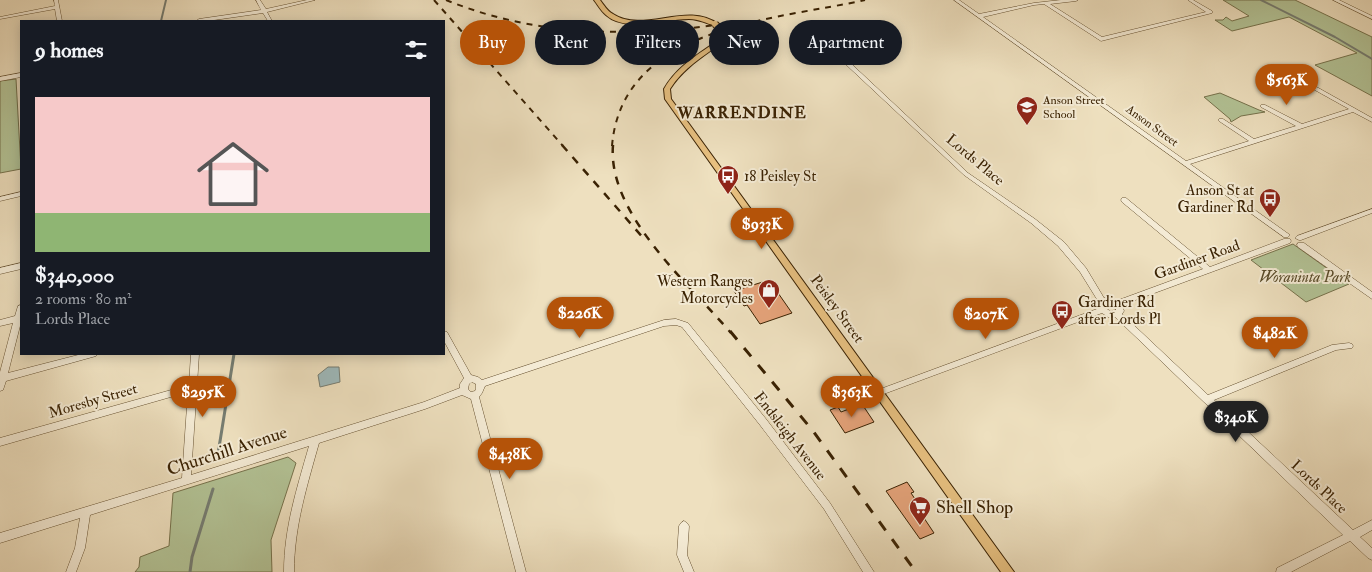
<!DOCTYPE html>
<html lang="en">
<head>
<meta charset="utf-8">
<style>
	body { margin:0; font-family:"IM FELL Double Pica",serif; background:#242831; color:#f1f3f6; height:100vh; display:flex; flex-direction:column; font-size:19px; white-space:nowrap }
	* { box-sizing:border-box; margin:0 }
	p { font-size:16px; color:#9ea1a6 }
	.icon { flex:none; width:28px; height:28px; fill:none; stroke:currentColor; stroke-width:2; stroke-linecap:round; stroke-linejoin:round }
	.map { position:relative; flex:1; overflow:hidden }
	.side { position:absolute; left:20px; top:20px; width:425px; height:335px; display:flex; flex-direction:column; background:#171b24; border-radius:0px; box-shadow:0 2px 12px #0003 }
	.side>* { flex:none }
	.guide { position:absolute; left:460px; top:20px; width:475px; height:45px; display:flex; gap:10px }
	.price { position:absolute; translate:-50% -42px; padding:0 11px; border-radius:18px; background:#b45309; color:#fff; font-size:16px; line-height:32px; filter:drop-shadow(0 1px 2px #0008) }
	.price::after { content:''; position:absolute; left:50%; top:30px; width:15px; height:11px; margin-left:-8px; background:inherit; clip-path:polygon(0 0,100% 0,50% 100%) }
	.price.on { background:#222; color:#fff }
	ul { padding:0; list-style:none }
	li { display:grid; align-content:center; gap:10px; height:265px; padding:0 15px }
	li span { display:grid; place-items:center; height:155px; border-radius:0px; color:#555 }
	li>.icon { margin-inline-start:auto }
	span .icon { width:90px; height:90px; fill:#fffc; stroke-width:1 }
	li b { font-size:21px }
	h2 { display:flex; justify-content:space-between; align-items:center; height:60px; padding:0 15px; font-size:21px }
	.tag { padding:0 18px; border-radius:22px; background:#171b24; box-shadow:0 2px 12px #0003; font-size:18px; line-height:45px }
	.tag.on { background:#b45309; color:#fff }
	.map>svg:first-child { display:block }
	.green { fill:#b3c396; stroke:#76724c }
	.water { fill:#9ebabc; stroke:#767d72 }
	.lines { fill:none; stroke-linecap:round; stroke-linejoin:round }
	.stream-far1 { stroke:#767d72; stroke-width:2 }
	.stream { stroke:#767d72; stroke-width:3 }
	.building { fill:#e5a37a; stroke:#3a2203 }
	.minor-casing { stroke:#675232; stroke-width:1 }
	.major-casing { stroke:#3a2203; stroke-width:2 }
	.minor { fill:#f4ebd5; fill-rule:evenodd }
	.major { fill:#e7c080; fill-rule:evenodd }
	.rail-far2 { stroke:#3a2203; stroke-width:2; stroke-dasharray:6 6; stroke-linecap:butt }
	.rail-far1 { stroke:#3a2203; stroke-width:2.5; stroke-dasharray:8 8; stroke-linecap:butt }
	.rail { stroke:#3a2203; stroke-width:3; stroke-dasharray:11 11; stroke-linecap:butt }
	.major-bridge-casing { stroke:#3a2203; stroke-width:8; stroke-linecap:butt }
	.major-bridge { stroke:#e7c080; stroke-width:6 }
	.labels { text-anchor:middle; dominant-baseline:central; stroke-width:4; stroke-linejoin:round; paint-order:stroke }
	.far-poi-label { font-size:12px; fill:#3a2203; stroke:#f4ebd5; text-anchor:start }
	.far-street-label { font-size:12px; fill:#3a2203; stroke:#f4ebd5 }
	.street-label { font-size:15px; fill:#3a2203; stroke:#f4ebd5 }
	.poi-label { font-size:15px; fill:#3a2203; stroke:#f4ebd5; text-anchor:start }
	.park-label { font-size:15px; font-style:italic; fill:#584a28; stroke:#f4ebd5 }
	.far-district-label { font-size:16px; font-weight:bold; letter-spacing:1px; fill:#3a2203; stroke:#f4ebd5 }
	.near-street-label { font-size:18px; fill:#3a2203; stroke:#f4ebd5 }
	.near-poi-label { font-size:18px; fill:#3a2203; stroke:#f4ebd5; text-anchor:start }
</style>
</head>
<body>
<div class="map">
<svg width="1372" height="572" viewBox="0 0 1372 572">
	<rect width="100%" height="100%" fill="#eee0bf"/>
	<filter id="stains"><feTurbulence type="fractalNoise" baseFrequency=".004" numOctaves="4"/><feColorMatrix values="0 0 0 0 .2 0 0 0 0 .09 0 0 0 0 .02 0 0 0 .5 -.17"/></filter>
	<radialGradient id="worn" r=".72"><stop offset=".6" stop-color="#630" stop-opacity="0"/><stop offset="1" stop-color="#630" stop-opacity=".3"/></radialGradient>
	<g class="green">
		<path d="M 1223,0 L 1295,0 L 1372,37 L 1372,96 L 1315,65 L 1357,53 L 1289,17 L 1232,31 L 1215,20 L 1223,20 L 1226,17 L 1232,21 L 1249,16 Z"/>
		<path d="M 16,79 L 21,169 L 0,173 L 0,81 Z"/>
		<path d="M 1220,93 L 1259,110 L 1265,112 L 1241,116 L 1231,122 L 1230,119 L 1204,97 Z"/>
		<path d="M 1293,244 L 1349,284 L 1306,302 L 1251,260 Z"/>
		<path d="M 288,457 L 296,463 L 271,540 L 272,572 L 135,572 L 139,567 L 140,557 L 169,546 L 173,493 Z"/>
	</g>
	<path class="water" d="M 328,367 L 339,367 L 340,382 L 320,387 L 318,375 Z"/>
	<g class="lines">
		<g class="stream-far1">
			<path d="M 1261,0 L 1335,37 L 1372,59"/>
			<path d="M 161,21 L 166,0"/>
		</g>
		<g class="stream">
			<path d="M 217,460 L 234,354"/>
			<path d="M 190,572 L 192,557 L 213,489"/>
		</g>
	</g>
	<g class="building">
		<path d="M 769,280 L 792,313 L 760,324 L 747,305 L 744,306 L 734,291 Z"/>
		<path d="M 862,404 L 874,422 L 845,433 L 830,410 L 838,407 L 841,412 Z"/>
		<path d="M 907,482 L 914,492 L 911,493 L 915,499 L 912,500 L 934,533 L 920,539 L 886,491 Z"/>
	</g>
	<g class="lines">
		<g class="minor-casing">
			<g id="minor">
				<path d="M 54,0 L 58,0 L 62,21 L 57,21 L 55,9 L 0,19 L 0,17 L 55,6 Z"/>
				<path d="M 256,0 L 260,0 L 266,9 L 307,0 L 315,0 L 267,12 L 272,21 L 268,21 L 263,13 L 207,21 L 196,21 L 199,19 L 261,10 Z"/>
				<path d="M 954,0 L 959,0 L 979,14 L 1034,3 L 1061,0 L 1078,0 L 1076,1 L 1050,4 L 1102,37 L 1206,12 L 1188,0 L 1193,0 L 1212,11 L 1212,13 L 1101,41 L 1044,4 L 1034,5 L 983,17 L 1186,161 L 1249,141 L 1219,121 L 1219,119 L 1223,119 L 1254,139 L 1296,126 L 1261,107 L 1261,105 L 1265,105 L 1302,124 L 1349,109 L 1286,74 L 1286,72 L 1288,71 L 1372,118 L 1372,122 L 1353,112 L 1190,164 L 1290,235 L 1288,237 L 1284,237 Z"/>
				<path d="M 1333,0 L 1339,0 L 1372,16 L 1372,19 Z"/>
				<path d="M 824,42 L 828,42 L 968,173 L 1035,219 L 1064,242 L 1086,268 L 1104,298 L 1108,297 L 1116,301 L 1203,269 L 1122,202 L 1121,200 L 1122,198 L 1126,198 L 1210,267 L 1284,239 L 1290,239 L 1291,241 L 1290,243 L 1122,305 L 1124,311 L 1122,314 L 1208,395 L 1332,345 L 1349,343 L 1352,344 L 1353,346 L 1352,348 L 1336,350 L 1214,400 L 1353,530 L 1372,520 L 1372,530 L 1360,537 L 1372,548 L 1372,560 L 1368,558 L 1350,541 L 1291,572 L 1276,572 L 1277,568 L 1343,535 L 1115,317 L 1108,317 L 1102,313 L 881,395 L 878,397 L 875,395 L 874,393 L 875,391 L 1097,309 L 1098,301 L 1080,272 L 1058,246 L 1031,223 L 964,175 L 824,44 ZM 1107,303 L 1116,309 L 1116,310 L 1110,311 L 1104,307 L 1105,304 Z"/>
				<path d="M 21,73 L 21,77 L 0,81 L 0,77 Z"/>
				<path d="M 21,192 L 21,196 L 0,201 L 0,197 Z"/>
				<path d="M 1372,209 L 1372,213 L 1301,240 L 1299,240 L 1295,238 L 1297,236 Z"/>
				<path d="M 1298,243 L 1304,243 L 1372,292 L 1372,299 L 1298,247 L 1297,245 Z"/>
				<path d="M 21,263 L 21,269 L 0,274 L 0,268 Z"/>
				<path d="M 21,305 L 21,322 L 8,373 L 82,354 L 97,354 L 96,356 L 6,381 L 3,390 L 0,391 L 0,372 L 13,323 L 0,326 L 0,320 L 15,316 L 18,306 Z"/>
				<path d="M 676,319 L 688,323 L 766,419 L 830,503 L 874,572 L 863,572 L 824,509 L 760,425 L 682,327 L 676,325 L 664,326 L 485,386 L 482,393 L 479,397 L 526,572 L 516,572 L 471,399 L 462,395 L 425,409 L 319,443 C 307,486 294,527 294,572 L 284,572 C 284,528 297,488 309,446 L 90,515 L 85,548 L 76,572 L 66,572 L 75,548 L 80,518 L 0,543 L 0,533 L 182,478 L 188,392 L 0,446 L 0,438 L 189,385 L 191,354 L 199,354 L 191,475 L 424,402 L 460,388 L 460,384 L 464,378 L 444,341 L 444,331 L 447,332 L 471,375 L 478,377 L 482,380 L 664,320 ZM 472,382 L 476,384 L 476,389 L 475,391 L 471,392 L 468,389 L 469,384 Z"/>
				<path d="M 684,521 L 687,523 L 689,526 L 687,555 L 694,572 L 684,572 L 677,555 L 679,526 L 681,523 Z"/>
			</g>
		</g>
		<g class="major-casing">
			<g id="major">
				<path d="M 594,0 L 600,0 C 604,5 607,11 613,14 C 644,34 687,1 718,24 L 715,26 C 706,23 699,19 689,19 C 665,19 626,33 606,15 C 601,11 598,5 594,0 Z"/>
				<path d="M 721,31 L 726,32 L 727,37 L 724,41 C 704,56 683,68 670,89 L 671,99 L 1014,572 L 1001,572 L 665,99 L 664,89 C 677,66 699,54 720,39 Z"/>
			</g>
		</g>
		<use href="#minor" class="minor"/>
		<use href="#major" class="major"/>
		<g class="rail-far2">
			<path d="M 434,0 L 563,146"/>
			<path d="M 446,0 C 537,37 628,37 724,24"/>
			<path d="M 612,146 C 622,25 776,20 865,0"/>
		</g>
		<g class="rail-far1">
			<path d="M 562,145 L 645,240"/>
			<path d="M 613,145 C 607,214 690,285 731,333"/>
		</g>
		<path class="rail" d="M 730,331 L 813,431 L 916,572"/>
		<g class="major-bridge-casing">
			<path id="major-bridge" d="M 715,24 L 723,32"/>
		</g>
		<use href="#major-bridge" class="major-bridge"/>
	</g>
	<defs>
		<g id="school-pin" transform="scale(1.125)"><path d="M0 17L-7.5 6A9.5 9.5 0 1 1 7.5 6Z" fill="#8f2418" stroke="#f4ebd5"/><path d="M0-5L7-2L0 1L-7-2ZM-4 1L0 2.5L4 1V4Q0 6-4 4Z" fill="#fff"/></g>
		<g id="bus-pin" transform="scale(1.125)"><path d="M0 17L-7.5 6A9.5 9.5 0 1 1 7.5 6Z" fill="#8f2418" stroke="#f4ebd5"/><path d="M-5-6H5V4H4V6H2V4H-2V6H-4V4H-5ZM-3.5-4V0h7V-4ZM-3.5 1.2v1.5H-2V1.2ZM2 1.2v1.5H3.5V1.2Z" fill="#fff"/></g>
		<g id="shop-pin" transform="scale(1.125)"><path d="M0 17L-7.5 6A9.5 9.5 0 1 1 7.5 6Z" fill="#8f2418" stroke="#f4ebd5"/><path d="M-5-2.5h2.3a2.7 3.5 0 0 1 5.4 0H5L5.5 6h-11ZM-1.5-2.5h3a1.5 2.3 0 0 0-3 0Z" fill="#fff"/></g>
		<g id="supermarket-pin" transform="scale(1.125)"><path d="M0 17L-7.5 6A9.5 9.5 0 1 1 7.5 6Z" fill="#8f2418" stroke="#f4ebd5"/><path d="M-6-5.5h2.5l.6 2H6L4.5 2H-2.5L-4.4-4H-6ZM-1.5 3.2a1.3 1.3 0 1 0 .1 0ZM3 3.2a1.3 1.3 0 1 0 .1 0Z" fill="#fff"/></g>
	</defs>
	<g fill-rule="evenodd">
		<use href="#school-pin" x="1027" y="107"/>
		<use href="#bus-pin" x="728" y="176"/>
		<use href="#bus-pin" x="1270" y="199"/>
		<use href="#shop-pin" x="769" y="290"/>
		<use href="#bus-pin" x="1062" y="311"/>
		<use href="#supermarket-pin" x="920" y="507"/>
	</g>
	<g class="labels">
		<g class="far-poi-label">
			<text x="1043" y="100">Anson Street<tspan x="1043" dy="14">School</tspan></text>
		</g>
		<g class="far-street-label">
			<text transform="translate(1152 126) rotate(36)">Anson Street</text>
		</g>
		<g class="street-label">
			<text transform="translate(975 160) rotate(40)">Lords Place</text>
			<text transform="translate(1197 260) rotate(-20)">Gardiner Road</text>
			<text transform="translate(837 309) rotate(54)">Peisley Street</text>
			<text transform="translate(93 401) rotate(-16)">Moresby Street</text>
			<text transform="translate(790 436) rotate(52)">Endsleigh Avenue</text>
			<text transform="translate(1319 487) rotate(43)">Lords Place</text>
		</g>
		<g class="poi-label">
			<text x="744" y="176">18 Peisley St</text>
			<text x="1254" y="190" text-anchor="end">Anson St at<tspan x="1254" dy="17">Gardiner Rd</tspan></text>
			<text x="753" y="281" text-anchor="end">Western Ranges<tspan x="753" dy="17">Motorcycles</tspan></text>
			<text x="1078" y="302">Gardiner Rd<tspan x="1078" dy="17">after Lords Pl</tspan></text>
		</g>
		<g class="park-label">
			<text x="1305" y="277">Woraninta Park</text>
		</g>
		<g class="far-district-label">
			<text x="742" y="113">WARRENDINE</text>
		</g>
		<g class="near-street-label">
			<text transform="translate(227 451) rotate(-18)">Churchill Avenue</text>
		</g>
		<g class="near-poi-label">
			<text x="936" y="507">Shell Shop</text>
		</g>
	</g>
	<rect width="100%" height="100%" filter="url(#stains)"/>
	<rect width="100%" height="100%" fill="url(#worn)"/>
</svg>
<b class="price" style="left:1287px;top:106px">$563K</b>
<b class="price" style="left:762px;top:250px">$933K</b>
<b class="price" style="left:580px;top:339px">$226K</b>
<b class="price" style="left:986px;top:340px">$207K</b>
<b class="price" style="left:1275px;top:359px">$482K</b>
<b class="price" style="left:203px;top:418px">$295K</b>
<b class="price" style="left:852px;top:418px">$363K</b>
<b class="price on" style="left:1236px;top:443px">$340K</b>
<b class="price" style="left:510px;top:480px">$438K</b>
<div class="guide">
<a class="tag on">Buy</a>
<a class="tag">Rent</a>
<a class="tag">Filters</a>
<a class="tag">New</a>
<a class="tag">Apartment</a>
</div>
<section class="side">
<h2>9 homes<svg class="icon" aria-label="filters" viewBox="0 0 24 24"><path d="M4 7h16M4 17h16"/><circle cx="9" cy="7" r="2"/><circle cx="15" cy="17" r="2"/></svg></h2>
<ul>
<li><span style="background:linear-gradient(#f6c9c9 75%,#8fb573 0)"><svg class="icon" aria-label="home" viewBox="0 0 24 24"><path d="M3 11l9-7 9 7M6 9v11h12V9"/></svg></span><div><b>$340,000</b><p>2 rooms · 80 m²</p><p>Lords Place</p></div></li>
</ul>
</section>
</div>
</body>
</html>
